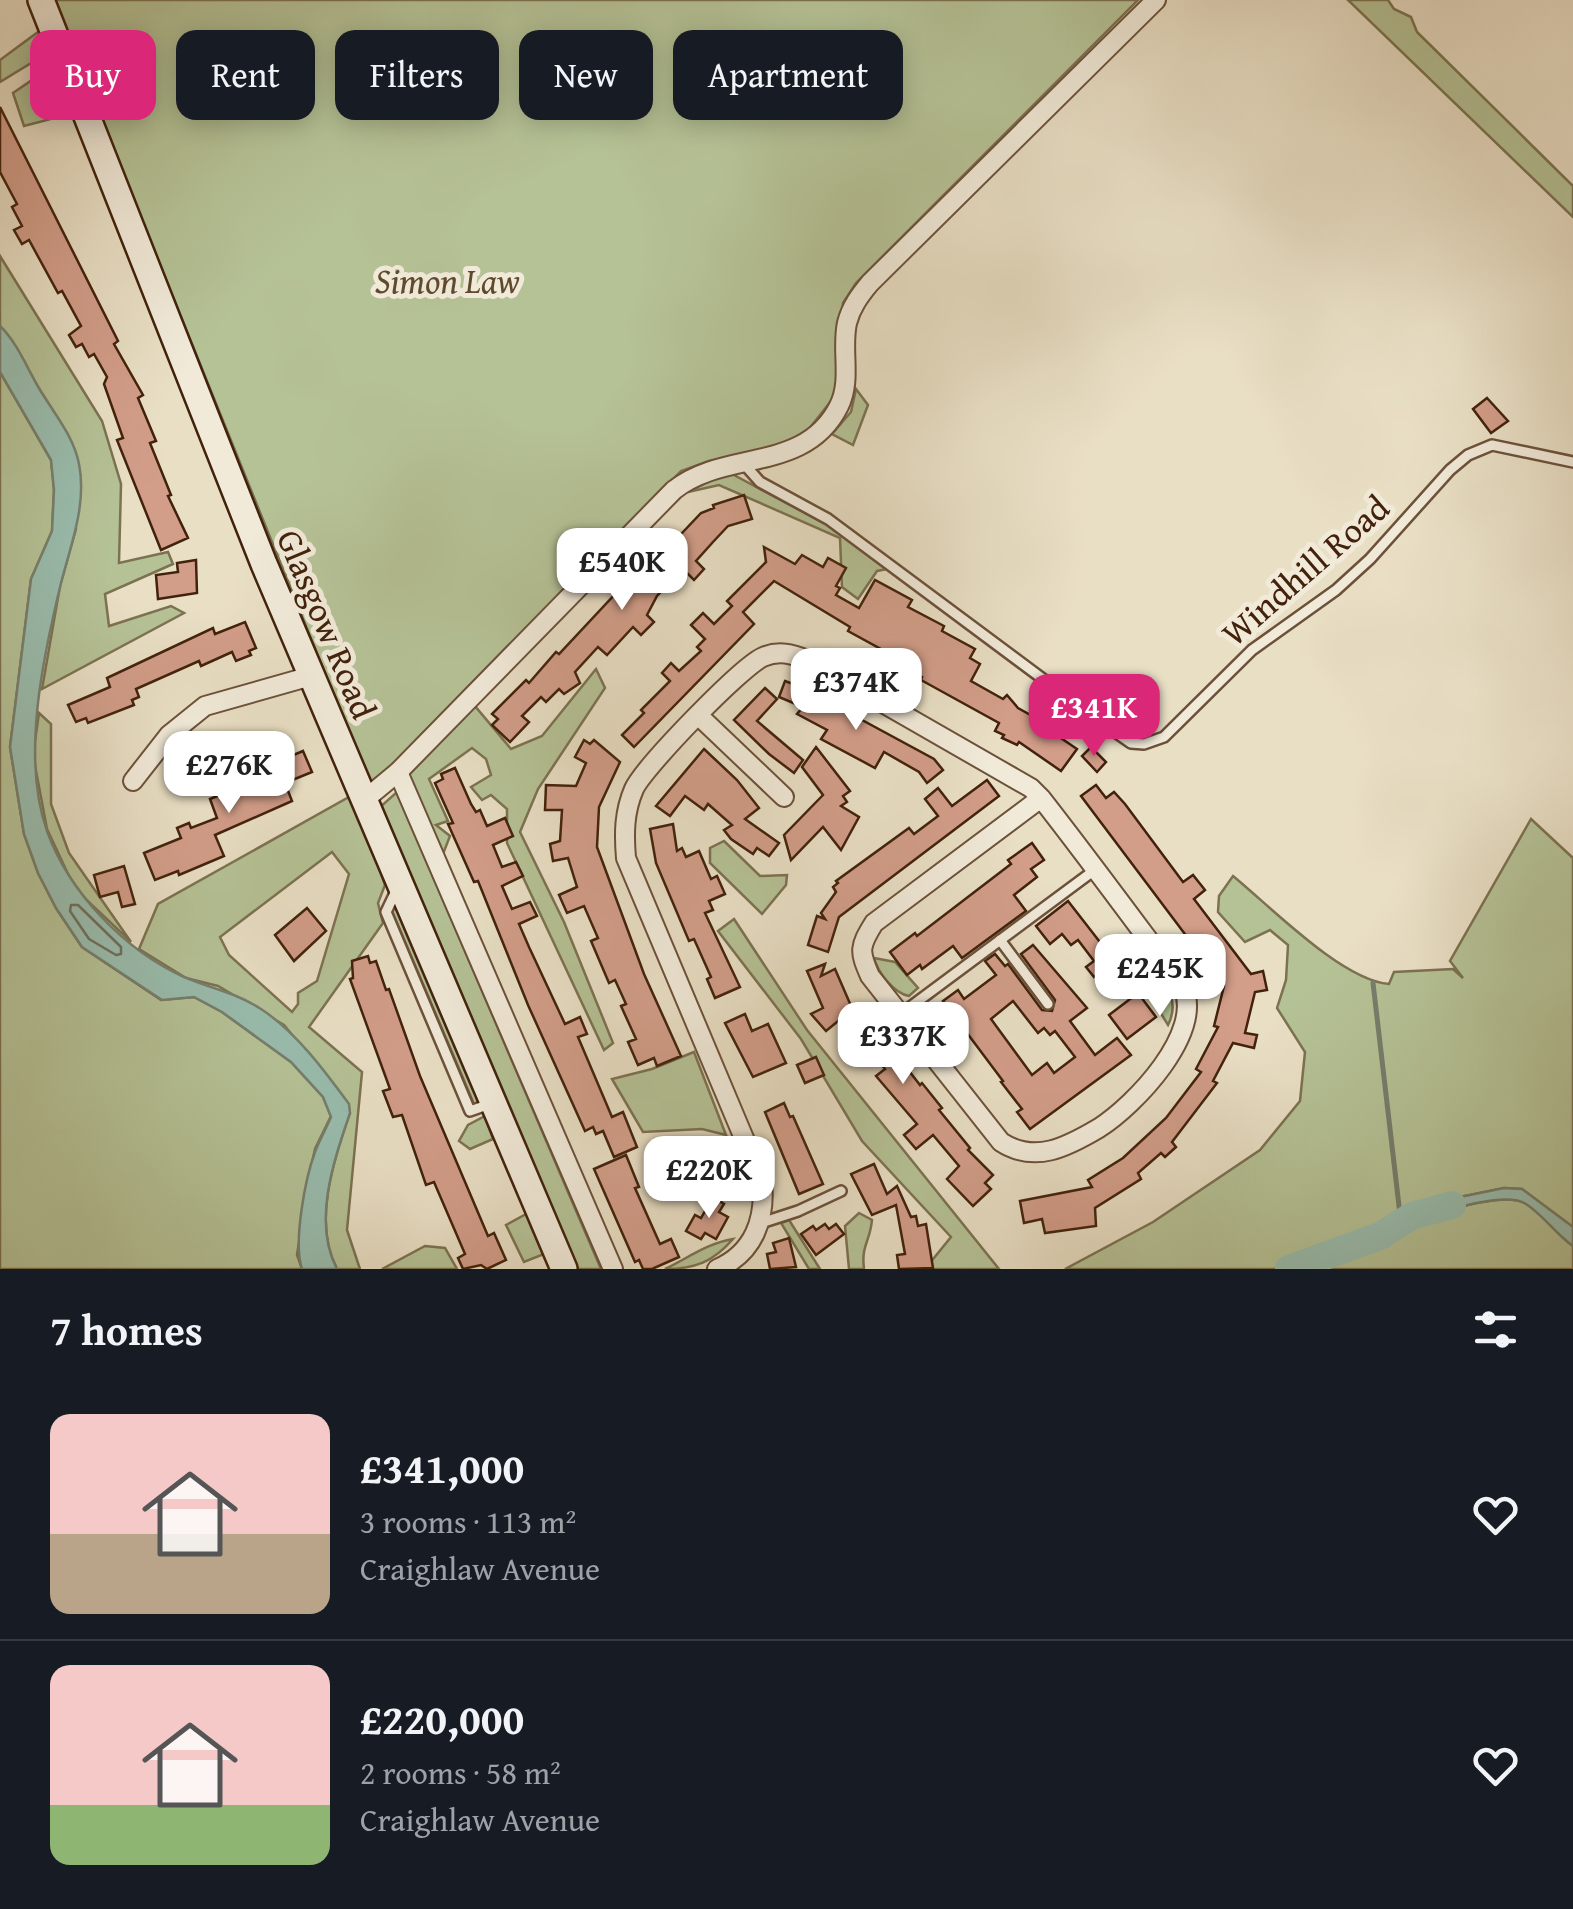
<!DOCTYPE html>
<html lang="en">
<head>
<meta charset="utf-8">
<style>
	body { margin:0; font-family:"Gentium Book Plus",serif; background:#242831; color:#f1f3f6; height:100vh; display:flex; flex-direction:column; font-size:38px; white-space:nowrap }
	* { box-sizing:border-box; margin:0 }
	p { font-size:32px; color:#9ea1a6 }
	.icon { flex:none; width:55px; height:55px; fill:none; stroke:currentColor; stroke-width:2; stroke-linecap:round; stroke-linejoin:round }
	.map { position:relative; height:1269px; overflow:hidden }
	.side { display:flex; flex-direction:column; background:#171b24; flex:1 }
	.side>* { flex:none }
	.banner { position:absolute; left:30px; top:30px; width:1000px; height:90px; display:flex; gap:20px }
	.price { position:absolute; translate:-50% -85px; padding:0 22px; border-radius:20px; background:#fff; color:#222; font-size:32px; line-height:65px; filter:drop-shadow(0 2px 5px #0008) }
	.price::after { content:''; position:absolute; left:50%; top:60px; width:30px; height:22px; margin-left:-15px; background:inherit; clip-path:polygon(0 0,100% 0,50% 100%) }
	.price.current { background:#db2777; color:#fff }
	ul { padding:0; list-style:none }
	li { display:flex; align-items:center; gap:30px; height:250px; padding:0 50px }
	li+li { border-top:2px solid #363941 }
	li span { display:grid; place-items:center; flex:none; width:280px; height:200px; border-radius:20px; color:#555 }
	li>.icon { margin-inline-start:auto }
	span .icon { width:120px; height:120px; fill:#fffc; stroke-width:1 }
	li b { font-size:42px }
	h2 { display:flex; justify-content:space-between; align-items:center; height:120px; padding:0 50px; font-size:42px }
	.tag { padding:0 35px; border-radius:20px; background:#171b24; box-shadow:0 5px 25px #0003; font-size:35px; line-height:90px }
	.tag.current { background:#db2777; color:#fff }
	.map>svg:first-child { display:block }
	.green { fill:#b5c296; stroke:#7c7251; stroke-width:2.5; fill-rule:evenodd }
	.water { fill:#99bdae; stroke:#767f6d; stroke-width:2.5 }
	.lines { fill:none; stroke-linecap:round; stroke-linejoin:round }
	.shore { stroke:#6e705d; stroke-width:2.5 }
	.stream { stroke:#767f6d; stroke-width:5 }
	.river { stroke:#99bdae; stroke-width:28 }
	.building { fill:#d29d89; stroke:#42220c; stroke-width:2.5; fill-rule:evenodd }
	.service-casing { stroke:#6c513a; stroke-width:14 }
	.minor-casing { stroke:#6c513a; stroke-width:22 }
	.secondary-casing { stroke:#42220c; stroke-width:30 }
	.service { stroke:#f1ead9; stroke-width:9 }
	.minor { stroke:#f1ead9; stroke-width:18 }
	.secondary { stroke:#f1ead9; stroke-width:25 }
	.labels { text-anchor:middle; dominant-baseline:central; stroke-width:10; stroke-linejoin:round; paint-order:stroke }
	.park-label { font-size:35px; font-style:italic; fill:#5f4a2e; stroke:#f1ead9 }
	.street-label { font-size:35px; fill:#42220c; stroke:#f1ead9 }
</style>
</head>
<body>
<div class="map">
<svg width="1573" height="1269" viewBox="0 0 1573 1269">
	<rect width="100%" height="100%" fill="#e9dfc5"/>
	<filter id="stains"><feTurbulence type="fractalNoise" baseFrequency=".002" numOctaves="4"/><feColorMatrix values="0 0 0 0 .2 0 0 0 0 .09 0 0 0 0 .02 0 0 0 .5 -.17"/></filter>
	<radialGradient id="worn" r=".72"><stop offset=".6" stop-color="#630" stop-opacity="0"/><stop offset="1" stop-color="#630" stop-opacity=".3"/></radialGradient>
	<g class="green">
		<path d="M 53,0 L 1138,0 L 856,283 L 843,303 L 835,396 L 801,439 L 781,448 L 709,461 L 681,471 L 371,787 Z"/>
		<path d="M 1348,0 L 1388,0 L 1394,9 L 1411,17 L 1417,32 L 1573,186 L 1573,217 Z"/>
		<path d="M 38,32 L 46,54 L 0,82 L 0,60 Z"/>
		<path d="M 51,67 L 70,114 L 24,126 L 13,93 Z"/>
		<path d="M 0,256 L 102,421 L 121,484 L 119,563 L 168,552 L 173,564 L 105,594 L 109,626 L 171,606 L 184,613 L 42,689 L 60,586 L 76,529 L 68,435 L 0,326 Z"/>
		<path d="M 0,372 L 51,460 L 54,490 L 52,531 L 31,579 L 10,747 L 24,834 L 38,873 L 56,908 L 82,947 L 161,1000 L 194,997 L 222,1012 L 291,1062 L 323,1097 L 331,1116 L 315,1149 L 309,1177 L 297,1255 L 302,1269 L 0,1269 Z"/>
		<path d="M 856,389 L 868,405 L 853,445 L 832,434 L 851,412 Z"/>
		<path d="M 724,474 L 732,474 L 833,528 L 887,569 L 877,571 L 858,599 L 842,587 L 840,538 L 719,485 L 688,492 Z"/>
		<path d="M 596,669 L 605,688 L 538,789 L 520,832 L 564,922 L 613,1043 L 604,1050 L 507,843 L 507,809 L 491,795 L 482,800 L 471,787 L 491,775 L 486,759 L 472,748 L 429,779 L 448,821 L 436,825 L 450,836 L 443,854 L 407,776 L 474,705 L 511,749 L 542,736 Z"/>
		<path d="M 39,713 L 51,724 L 51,804 L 69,853 L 131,942 L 75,889 L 47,829 L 33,755 Z"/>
		<path d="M 397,792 L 601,1269 L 573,1269 L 379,808 Z"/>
		<path d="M 349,797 L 366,830 L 385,885 L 378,903 L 383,923 L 309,1027 L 362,1072 L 347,1230 L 360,1269 L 337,1269 C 312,1222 334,1160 350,1113 L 348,1103 L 284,1025 L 218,986 L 186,978 L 139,949 L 158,904 ZM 332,852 L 349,874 L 317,981 L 298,993 L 298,1004 L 292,1012 L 229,955 L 220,937 Z"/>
		<path d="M 1531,819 L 1573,858 L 1573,1227 L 1522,1189 L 1504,1188 L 1416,1206 L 1420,1219 C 1443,1212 1506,1190 1527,1204 C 1544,1215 1556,1234 1573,1246 L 1573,1269 L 1065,1269 L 1153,1222 L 1260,1150 L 1300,1101 L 1305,1052 L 1277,1008 L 1286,980 L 1288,945 L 1270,930 L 1245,942 L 1218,912 L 1219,896 L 1233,876 C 1272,908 1342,980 1389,984 L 1394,972 L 1453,969 L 1463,978 L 1450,961 Z"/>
		<path d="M 724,841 L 760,876 L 787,875 L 786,885 L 762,914 L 710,863 L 710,848 Z"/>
		<path d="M 395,901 L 480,1101 L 474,1104 L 391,909 Z"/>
		<path d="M 734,919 L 807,1030 L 999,1269 L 925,1269 L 951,1237 L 862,1141 L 801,1039 L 718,931 Z"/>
		<path d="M 874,958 L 895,962 L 918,988 L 909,996 C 893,993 878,972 874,958 Z"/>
		<path d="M 1140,960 L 1145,960 C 1162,982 1182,997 1168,1025 L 1132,966 Z"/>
		<path d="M 694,1052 L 726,1135 L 702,1129 L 643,1132 L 612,1079 L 652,1069 Z"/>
		<path d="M 485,1116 L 493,1139 L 470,1149 L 459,1141 L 468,1125 Z"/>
		<path d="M 528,1213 L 544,1254 L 524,1262 L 506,1225 Z"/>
		<path d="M 859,1213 L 872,1220 C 870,1242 861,1245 864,1269 L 849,1269 L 845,1226 Z"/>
		<path d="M 789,1220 L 820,1269 L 809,1269 L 781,1223 Z"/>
		<path d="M 733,1239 C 713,1262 695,1269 665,1269 C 688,1258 708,1243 733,1239 Z"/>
		<path d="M 425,1246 L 445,1248 L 457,1269 L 382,1269 Z"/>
	</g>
	<g class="water">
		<path d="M 0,326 C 17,342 28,370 40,390 C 54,413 74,437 79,464 C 87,504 71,544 61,583 C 43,657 21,758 47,831 C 69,892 124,950 184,977 C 210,988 237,993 261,1009 C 296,1032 324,1070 349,1104 L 350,1113 C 334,1160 312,1222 337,1269 L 302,1269 C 293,1243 305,1179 315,1152 C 319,1141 326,1129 331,1117 L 323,1097 L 291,1062 L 222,1012 L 194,997 L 162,1000 L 82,947 L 56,908 L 38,873 L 24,834 L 10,747 L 31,579 L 52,531 L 54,490 L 51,460 L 0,372 Z"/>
		<path d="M 1504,1188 L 1522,1189 L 1573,1227 L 1573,1246 C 1556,1234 1543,1215 1526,1204 C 1506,1190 1442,1212 1419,1219 L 1416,1206 Z"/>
	</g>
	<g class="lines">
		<path class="shore" d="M 71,905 L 78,905 L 121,947 L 121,954 L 116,955 L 89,939 L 70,911 Z"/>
		<path class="stream" d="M 1373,983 L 1401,1223"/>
		<path class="river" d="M 1289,1269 L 1380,1236 L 1412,1216 L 1452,1205"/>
	</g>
	<g class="building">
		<path d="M 0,107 L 118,341 L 114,344 L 143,395 L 138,398 L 156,441 L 150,443 L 171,495 L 168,496 L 188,538 L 161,550 L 117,440 L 123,438 L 104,384 L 107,377 L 94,354 L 89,357 L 82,344 L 76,347 L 69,335 L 81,326 L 62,291 L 58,293 L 29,240 L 22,244 L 14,230 L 22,226 L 12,207 L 17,204 L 0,172 Z"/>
		<path d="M 1487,398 L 1508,421 L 1491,433 L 1473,409 Z"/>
		<path d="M 744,495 L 752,519 L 728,526 L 713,542 L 696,561 L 704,569 L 694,580 L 683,569 L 657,596 L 647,615 L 654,622 L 641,635 L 633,627 L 607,655 L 598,647 L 575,672 L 580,683 L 564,694 L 559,689 L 546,702 L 541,697 L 522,716 L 529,722 L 510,742 L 492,725 L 498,719 L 492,714 L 526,680 L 529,683 L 556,652 L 559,654 L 660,546 L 665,551 L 701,513 L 714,508 L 713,505 Z"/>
		<path d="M 764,547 L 795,564 L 802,555 L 823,567 L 828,558 L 846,568 L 836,586 L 840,588 L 836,595 L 859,608 L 875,580 L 912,600 L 908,607 L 944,626 L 942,631 L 975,649 L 970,658 L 980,664 L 971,681 L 1003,699 L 1007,695 L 1018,708 L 1034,717 L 1033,719 L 1077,749 L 1061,771 L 1019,742 L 1017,745 L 1002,738 L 1004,735 L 995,731 L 999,723 L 921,680 L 922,677 L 886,656 L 888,653 L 848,631 L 850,627 L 774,581 L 743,612 L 754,624 L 634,747 L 622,735 L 644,713 L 641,710 L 670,681 L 662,673 L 671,663 L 679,671 L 701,651 L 697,647 L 705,639 L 691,625 L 703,613 L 714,624 L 732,606 L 727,601 L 766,562 Z"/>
		<path d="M 196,560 L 197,593 L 158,599 L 156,575 L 178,572 L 177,563 Z"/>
		<path d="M 245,622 L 256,648 L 249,651 L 251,655 L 236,661 L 232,652 L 201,666 L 199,661 L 136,689 L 139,697 L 132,700 L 134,705 L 88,723 L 86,718 L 76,722 L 68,705 L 110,687 L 107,678 L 213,628 L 215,634 Z"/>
		<path d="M 785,681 L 820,694 L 853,712 L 851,714 L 934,759 L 943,770 L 927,783 L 919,772 L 884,752 L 875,768 L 821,739 L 827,730 L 797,714 L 803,707 L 779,697 Z"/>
		<path d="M 765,688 L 777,699 L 757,721 L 803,760 L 794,773 L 769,754 L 734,720 Z"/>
		<path d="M 584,740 L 590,744 L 594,740 L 620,762 L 599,807 L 597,847 L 644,974 L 681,1056 L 657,1066 L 654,1058 L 638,1065 L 628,1042 L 636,1039 L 621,1006 L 626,1004 L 615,980 L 609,983 L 591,941 L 598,938 L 584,906 L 567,913 L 559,895 L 577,887 L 568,858 L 553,861 L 550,844 L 560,841 L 562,810 L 545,810 L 546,785 L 576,786 L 586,763 L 575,757 Z"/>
		<path d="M 816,747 L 850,791 L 843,796 L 847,802 L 841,806 L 859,817 L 841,850 L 823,827 L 791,860 L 784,835 L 823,795 L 802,767 Z"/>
		<path d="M 1091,747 L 1106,762 L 1097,772 L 1082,756 Z"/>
		<path d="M 704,749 L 737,780 L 759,808 L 745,819 L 779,843 L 769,856 L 757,848 L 753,854 L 731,839 L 724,830 L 732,825 L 708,804 L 704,810 L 685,796 L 670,816 L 656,806 Z"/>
		<path d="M 303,751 L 312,772 L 285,783 L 292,801 L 215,835 L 224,856 L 179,875 L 178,871 L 155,880 L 144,853 L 181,838 L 177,828 L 189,823 L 191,828 L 217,818 L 210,799 L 247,784 L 240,767 L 252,762 L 254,766 L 263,762 L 265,767 Z"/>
		<path d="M 455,768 L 471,804 L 476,812 L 480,810 L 487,826 L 505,818 L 513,836 L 493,845 L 502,867 L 516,862 L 523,876 L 502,886 L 512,909 L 530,902 L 537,916 L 519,924 L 529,947 L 565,1024 L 580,1017 L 587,1034 L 578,1037 L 612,1117 L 623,1112 L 637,1147 L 614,1157 L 603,1131 L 596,1134 L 593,1127 L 585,1131 L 528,1005 L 478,881 L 474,882 L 448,824 L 453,823 L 435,783 L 443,779 L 441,774 Z"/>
		<path d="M 987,780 L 999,796 L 839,917 L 828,952 L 808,945 L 817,916 L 825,919 L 821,913 L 836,892 L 833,887 L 838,883 L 836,881 L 909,828 L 914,834 L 938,816 L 925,799 L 938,788 L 952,806 Z"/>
		<path d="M 1096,785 L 1106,798 L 1114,792 L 1125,804 L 1183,882 L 1193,875 L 1205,890 L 1194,899 L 1251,974 L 1263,971 L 1267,990 L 1255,992 L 1245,1033 L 1257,1035 L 1254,1048 L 1233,1043 L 1213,1081 L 1217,1083 L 1172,1142 L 1176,1147 L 1165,1157 L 1161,1153 L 1138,1173 L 1141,1179 L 1095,1208 L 1096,1226 L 1045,1233 L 1042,1219 L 1024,1223 L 1020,1201 L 1092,1187 L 1088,1180 L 1123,1158 L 1166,1118 L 1201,1072 L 1196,1069 L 1218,1027 L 1214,1026 L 1224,986 L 1081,796 Z"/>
		<path d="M 673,824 L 677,851 L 682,848 L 686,857 L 699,851 L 711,879 L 717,876 L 725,894 L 709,901 L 713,910 L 705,913 L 740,987 L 715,998 L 707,979 L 711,977 L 694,939 L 689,941 L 656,863 L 650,829 Z"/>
		<path d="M 1032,843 L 1044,860 L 1031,869 L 1037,877 L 1014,895 L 1026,911 L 962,958 L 953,946 L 922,969 L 920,965 L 907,975 L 890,952 L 915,933 L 917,936 L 1011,864 L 1008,860 Z"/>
		<path d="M 124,866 L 135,904 L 122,907 L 118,892 L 100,897 L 94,875 Z"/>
		<path d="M 1068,901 L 1124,973 L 1112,983 L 1102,971 L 1094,977 L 1086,967 L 1094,961 L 1078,940 L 1071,945 L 1062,934 L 1050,944 L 1036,926 Z"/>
		<path d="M 307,908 L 326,931 L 294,961 L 275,935 Z"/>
		<path d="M 1033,945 L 1087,1008 L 1070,1021 L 1095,1055 L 1117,1038 L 1131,1055 L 1030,1129 L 1017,1112 L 1022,1109 L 1001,1082 L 1003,1081 L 943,1001 L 958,990 L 964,999 L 996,975 L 985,961 L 995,954 L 1005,966 L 1008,964 L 1042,1010 L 1052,1011 L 1055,1000 L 1021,954 ZM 1013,1001 L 1038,1033 L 1044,1028 L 1050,1035 L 1055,1031 L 1075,1057 L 1054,1073 L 1047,1063 L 1032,1075 L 991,1019 Z"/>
		<path d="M 368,956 L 370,963 L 376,961 L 386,990 L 389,989 L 420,1076 L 488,1236 L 494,1233 L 506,1260 L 487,1269 L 481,1265 L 463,1269 L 458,1258 L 465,1254 L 434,1182 L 426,1185 L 402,1115 L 393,1117 L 383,1091 L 390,1089 L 350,979 L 353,978 L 352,961 Z"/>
		<path d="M 825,964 L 821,976 L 835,969 L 855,1015 L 861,1009 L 920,1085 L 922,1083 L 942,1108 L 939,1110 L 970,1148 L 968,1150 L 993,1175 L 985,1183 L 991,1189 L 973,1206 L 947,1179 L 959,1166 L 933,1135 L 916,1149 L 904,1135 L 917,1124 L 876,1076 L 885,1069 L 843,1017 L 826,1031 L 811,1014 L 823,1008 L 807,971 Z"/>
		<path d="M 1138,993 L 1156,1017 L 1127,1039 L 1109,1015 Z"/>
		<path d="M 745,1014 L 752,1031 L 768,1024 L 786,1063 L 753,1077 L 725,1023 Z"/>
		<path d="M 816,1057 L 824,1075 L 805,1083 L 797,1065 Z"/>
		<path d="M 784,1103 L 790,1117 L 793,1116 L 823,1184 L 799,1194 L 765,1112 Z"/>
		<path d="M 718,1148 L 734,1182 L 712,1191 L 700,1155 Z"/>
		<path d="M 626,1155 L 639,1187 L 635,1188 L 660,1244 L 671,1239 L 679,1257 L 652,1269 L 643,1269 L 639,1260 L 635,1262 L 594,1169 Z"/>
		<path d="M 874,1164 L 887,1194 L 897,1186 L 911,1217 L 916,1216 L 918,1226 L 926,1224 L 933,1268 L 899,1269 L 897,1255 L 905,1254 L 896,1205 L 872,1215 L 851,1174 Z"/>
		<path d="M 713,1197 L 724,1204 L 719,1212 L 728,1217 L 716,1239 L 705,1233 L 701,1239 L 686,1231 L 695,1215 L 701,1218 Z"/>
		<path d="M 825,1224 L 829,1229 L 836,1224 L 844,1234 L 816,1255 L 801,1234 L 813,1226 L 816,1230 Z"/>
		<path d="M 789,1238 L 796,1267 L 770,1269 L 767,1254 L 776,1252 L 773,1243 Z"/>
	</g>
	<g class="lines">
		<g class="service-casing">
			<g id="service">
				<path d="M 744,464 L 760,482 L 828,519 L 1098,720 L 1131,743 L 1144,744 L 1164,737 L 1252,650 L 1336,590 L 1370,559 L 1450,470 L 1468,455 L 1492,445 L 1573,462"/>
				<path d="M 396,891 L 386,912 L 470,1111 L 490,1104"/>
				<path d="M 1000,940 L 1048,1004"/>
				<path d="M 902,1013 L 1096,869"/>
				<path d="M 761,1223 L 798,1211 L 841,1191"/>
			</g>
		</g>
		<g class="minor-casing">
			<g id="minor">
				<path d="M 699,716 L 784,797"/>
				<path d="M 398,772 L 613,1269"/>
				<path d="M 133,781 L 169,735 L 205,706 L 311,676"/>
				<path d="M 363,801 L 398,772 L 674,490 C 725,449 805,474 839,406 C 852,380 841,350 847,323 C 851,307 860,295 870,283 L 1156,0"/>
				<path d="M 717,1269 C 754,1253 766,1219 762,1181 L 626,858 C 624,834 624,812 634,789 C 644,767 742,666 763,657 C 779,650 792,654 808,660 L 1031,788 L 1041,798 C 1077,844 1112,891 1147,938 C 1158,953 1175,970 1183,987 C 1204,1033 1135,1105 1099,1128 C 1067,1147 1035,1164 1001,1142 L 870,976 C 859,951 859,947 874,923 L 1041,798"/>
			</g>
		</g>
		<g class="secondary-casing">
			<path id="secondary" d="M 41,0 L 264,564 L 564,1269"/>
		</g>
		<use href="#service" class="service"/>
		<use href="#minor" class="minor"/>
		<use href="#secondary" class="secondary"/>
	</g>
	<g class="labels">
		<g class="park-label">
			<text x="447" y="280">Simon Law</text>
		</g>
		<g class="street-label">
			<text transform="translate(1305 570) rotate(-41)">Windhill Road</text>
			<text transform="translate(327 624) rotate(67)">Glasgow Road</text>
		</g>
	</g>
	<rect width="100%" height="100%" filter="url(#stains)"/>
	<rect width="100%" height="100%" fill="url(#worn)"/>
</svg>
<b class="price" style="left:622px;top:613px">£540K</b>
<b class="price" style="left:856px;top:733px">£374K</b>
<b class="price current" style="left:1094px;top:759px">£341K</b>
<b class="price" style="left:229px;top:816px">£276K</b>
<b class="price" style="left:1160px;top:1019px">£245K</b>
<b class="price" style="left:903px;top:1087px">£337K</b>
<b class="price" style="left:709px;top:1221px">£220K</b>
<div class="banner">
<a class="tag current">Buy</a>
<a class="tag">Rent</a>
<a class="tag">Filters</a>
<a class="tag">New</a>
<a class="tag">Apartment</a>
</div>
</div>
<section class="side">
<h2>7 homes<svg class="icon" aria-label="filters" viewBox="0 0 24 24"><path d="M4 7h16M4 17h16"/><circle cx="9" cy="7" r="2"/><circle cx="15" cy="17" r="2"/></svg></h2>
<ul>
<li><span style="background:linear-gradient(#f6c9c9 60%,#b9a48a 0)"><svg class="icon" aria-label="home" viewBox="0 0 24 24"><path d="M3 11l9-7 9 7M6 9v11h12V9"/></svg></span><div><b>£341,000</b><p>3 rooms · 113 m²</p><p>Craighlaw Avenue</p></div><svg class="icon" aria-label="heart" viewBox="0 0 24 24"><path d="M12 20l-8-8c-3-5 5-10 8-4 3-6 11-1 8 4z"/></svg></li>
<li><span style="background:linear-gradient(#f6c9c9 70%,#8fb573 0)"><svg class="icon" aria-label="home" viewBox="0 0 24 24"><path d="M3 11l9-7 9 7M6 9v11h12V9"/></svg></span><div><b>£220,000</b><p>2 rooms · 58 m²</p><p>Craighlaw Avenue</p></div><svg class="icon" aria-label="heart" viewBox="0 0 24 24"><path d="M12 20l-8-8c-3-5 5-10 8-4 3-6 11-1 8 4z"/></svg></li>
</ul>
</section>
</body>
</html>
